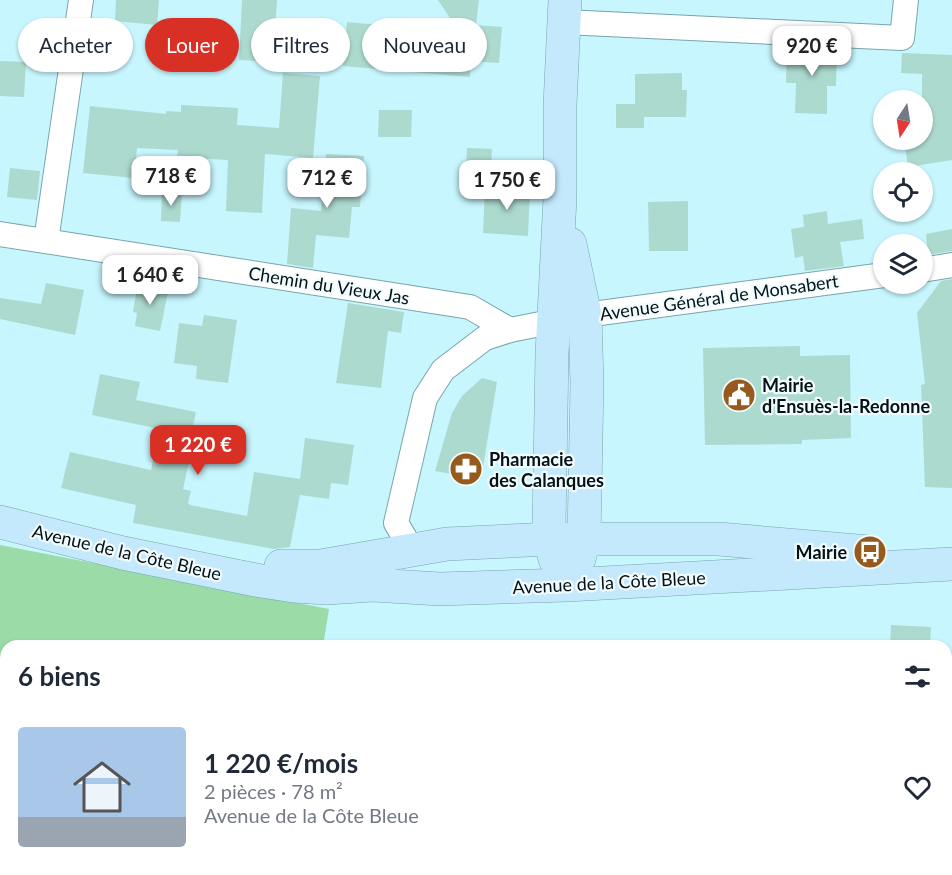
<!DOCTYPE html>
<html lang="fr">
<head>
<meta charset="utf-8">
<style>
	body { margin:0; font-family:Lato,sans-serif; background:#f6f6f7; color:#1f2937; height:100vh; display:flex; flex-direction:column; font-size:22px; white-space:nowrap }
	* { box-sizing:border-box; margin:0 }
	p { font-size:20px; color:#747a83 }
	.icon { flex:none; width:33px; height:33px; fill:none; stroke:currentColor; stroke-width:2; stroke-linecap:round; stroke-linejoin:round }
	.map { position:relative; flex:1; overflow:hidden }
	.sheet { position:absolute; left:0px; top:640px; width:952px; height:236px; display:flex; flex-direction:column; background:#fff; border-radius:18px 18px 0 0; box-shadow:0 2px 4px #0004 }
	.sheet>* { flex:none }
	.hud { position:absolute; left:18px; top:18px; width:600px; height:54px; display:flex; gap:12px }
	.needle { width:39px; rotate:192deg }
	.fabs { position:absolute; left:873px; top:90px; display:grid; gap:12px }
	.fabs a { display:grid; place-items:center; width:60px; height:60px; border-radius:50%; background:#fff; box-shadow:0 2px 4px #0004; font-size:30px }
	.price { position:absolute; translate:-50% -51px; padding:0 14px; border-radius:12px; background:#fff; color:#222; font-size:20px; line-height:39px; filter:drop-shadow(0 2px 3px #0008) }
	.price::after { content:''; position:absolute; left:50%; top:36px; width:18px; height:14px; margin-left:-9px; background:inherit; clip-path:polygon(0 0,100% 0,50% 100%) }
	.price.active { background:#d93025; color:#fff }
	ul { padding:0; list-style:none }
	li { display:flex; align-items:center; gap:18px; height:150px; padding:0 18px }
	li span { display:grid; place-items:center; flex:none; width:168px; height:120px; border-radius:6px; color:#555 }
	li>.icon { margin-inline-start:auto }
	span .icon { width:72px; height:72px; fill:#fffc; stroke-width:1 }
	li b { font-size:26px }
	h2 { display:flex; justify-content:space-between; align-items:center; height:72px; padding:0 18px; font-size:26px }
	.tag { padding:0 21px; border-radius:27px; background:#fff; box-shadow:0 2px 4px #0004; font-size:21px; line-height:54px }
	.tag.active { background:#d93025; color:#fff }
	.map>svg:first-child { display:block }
	.green { fill:#9bdba7 }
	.building { fill:#addacf }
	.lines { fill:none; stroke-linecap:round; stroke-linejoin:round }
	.street-casing { stroke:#78a5ac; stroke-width:26 }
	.secondary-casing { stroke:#78a5ac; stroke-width:34 }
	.street { stroke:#fff; stroke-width:24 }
	.secondary { stroke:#c4e9fd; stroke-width:33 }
	.labels { text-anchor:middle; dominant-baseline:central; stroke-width:4.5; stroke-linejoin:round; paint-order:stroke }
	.street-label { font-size:18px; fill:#021215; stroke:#f2fbfd }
	.poi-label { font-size:18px; font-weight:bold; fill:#021215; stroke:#f2fbfd; text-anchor:start }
</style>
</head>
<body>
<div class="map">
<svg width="952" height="875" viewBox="0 0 952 875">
	<rect width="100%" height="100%" fill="#c7f6fe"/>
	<path class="green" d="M 0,545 L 329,609 L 323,646 L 6,646 L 6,870 L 946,870 L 947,786 L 952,786 L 952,875 L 0,875 Z"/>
	<g class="building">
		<path d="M 116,0 L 159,0 L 157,25 L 115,21 Z"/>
		<path d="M 242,0 L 277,0 L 273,62 L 239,60 Z"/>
		<path d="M 438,0 L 479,0 L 476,25 L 502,27 L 499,63 L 471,61 L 470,77 L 343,66 L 347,22 L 425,29 L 426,22 L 454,24 Z"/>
		<path d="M 787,47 L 837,49 L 836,86 L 827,86 L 827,114 L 795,113 L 796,83 L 786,83 Z"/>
		<path d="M 902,53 L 952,55 L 952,160 L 908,167 L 904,140 L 922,140 L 922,74 L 901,73 Z"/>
		<path d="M 0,61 L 26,62 L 24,97 L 0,96 Z"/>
		<path d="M 283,73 L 320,76 L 313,158 L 265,154 L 262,213 L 226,211 L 228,160 L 177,157 L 178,150 L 137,148 L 134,178 L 83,173 L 90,106 L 166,114 L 166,111 L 181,112 L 181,105 L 238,108 L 237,125 L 279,128 Z"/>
		<path d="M 682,73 L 682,90 L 687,90 L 686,117 L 644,117 L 644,128 L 616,128 L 616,104 L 635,104 L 635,74 Z"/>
		<path d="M 379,110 L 412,110 L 411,137 L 378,137 Z"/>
		<path d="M 467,148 L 492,149 L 490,187 L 465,186 Z"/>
		<path d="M 326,154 L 364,156 L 360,207 L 352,207 L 349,238 L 316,235 L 313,268 L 287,264 L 291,208 L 321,211 Z"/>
		<path d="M 10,168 L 40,171 L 37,200 L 7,197 Z"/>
		<path d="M 485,187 L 530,189 L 528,236 L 483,233 Z"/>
		<path d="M 162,191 L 182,193 L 180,222 L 161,221 Z"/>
		<path d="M 688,201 L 688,251 L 649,251 L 648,202 Z"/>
		<path d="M 827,211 L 828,224 L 862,219 L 864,239 L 840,242 L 844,266 L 805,271 L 803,256 L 795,258 L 791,229 L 804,227 L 803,215 Z"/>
		<path d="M 952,229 L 952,251 L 928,255 L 926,234 Z"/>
		<path d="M 952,279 L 952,488 L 925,487 L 921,385 L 925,384 L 917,313 L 941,281 Z"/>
		<path d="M 138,282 L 169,287 L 160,331 L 135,326 L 137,313 L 133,312 Z"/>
		<path d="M 46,283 L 84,290 L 75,335 L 0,319 L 0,298 L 41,304 Z"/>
		<path d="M 348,303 L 404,312 L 401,333 L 388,331 L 381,388 L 336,383 Z"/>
		<path d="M 204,315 L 237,320 L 228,383 L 196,379 L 197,366 L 174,363 L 179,323 L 202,326 Z"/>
		<path d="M 800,346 L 800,356 L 850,355 L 851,438 L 802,440 L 802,444 L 705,445 L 703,348 Z"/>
		<path d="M 100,374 L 140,382 L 136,400 L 196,412 L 188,448 L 192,448 L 183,489 L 191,491 L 188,503 L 190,505 L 247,516 L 254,472 L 300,479 L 305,438 L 354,445 L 348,485 L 331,483 L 329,499 L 300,495 L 290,547 L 274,549 L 133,523 L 136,505 L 61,488 L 70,452 L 151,470 L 160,429 L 92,415 Z"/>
		<path d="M 482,378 L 497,382 L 481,479 L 435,471 L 452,413 L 462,396 Z"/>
		<path d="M 891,625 L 931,627 L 930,646 L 890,646 Z"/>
	</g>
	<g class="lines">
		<g class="street-casing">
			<g id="street">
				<path d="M 564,22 L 902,38 L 906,0"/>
				<path d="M 0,234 L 470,307 L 510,330"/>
				<path d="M 46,241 L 81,0"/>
				<path d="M 922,270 L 952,265"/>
				<path d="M 412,550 L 396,523 L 425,398 L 443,370 L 485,338 L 510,330 L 585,315 L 884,275"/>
			</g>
		</g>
		<g class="secondary-casing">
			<g id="secondary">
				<path d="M 570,244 L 585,315 L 587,383 L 584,539 L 579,559"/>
				<path d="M 0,522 L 123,553 L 256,580 L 294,586 L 327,588 L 373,585 L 440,589 L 567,585 L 952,564"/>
				<path d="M 555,559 L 550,539 L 549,526 L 552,354 L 560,198 L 560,105 L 565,0"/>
				<path d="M 281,566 L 321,566 L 447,544 L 550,539 L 719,539 L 869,552"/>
			</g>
		</g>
		<use href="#street" class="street"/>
		<use href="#secondary" class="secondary"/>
	</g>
	<defs>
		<g id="civic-disc" transform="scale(1.725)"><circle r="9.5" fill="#965a1c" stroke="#f2fbfd"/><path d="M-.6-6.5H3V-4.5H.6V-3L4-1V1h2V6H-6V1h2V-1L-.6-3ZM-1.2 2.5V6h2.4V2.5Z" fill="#fff"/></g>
		<g id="pharmacy-disc" transform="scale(1.725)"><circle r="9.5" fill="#965a1c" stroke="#f2fbfd"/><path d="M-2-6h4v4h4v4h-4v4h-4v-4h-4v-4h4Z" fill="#fff"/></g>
		<g id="bus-disc" transform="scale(1.725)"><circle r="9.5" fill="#965a1c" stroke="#f2fbfd"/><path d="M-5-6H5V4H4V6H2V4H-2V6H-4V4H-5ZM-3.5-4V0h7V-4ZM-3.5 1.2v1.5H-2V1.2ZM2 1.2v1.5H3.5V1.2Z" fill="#fff"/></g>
	</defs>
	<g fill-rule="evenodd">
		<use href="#civic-disc" x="739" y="395"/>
		<use href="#pharmacy-disc" x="466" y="469"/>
		<use href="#bus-disc" x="870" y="552"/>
	</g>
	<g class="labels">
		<g class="street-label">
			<text transform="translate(329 285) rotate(9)">Chemin du Vieux Jas</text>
			<text transform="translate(719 297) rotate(-8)">Avenue Général de Monsabert</text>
			<text transform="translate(127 552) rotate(13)">Avenue de la Côte Bleue</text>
			<text transform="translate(609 582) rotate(-3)">Avenue de la Côte Bleue</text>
		</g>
		<g class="poi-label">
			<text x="762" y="385">Mairie<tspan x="762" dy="21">d'Ensuès-la-Redonne</tspan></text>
			<text x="489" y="459">Pharmacie<tspan x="489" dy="21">des Calanques</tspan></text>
			<text x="847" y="552" text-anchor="end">Mairie</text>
		</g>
	</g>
</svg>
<div class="fabs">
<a><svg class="needle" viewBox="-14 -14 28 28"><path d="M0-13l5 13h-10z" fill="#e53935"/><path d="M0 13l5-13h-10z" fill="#747a83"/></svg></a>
<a><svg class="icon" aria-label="locate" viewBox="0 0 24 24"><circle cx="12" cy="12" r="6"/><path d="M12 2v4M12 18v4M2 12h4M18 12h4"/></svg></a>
<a><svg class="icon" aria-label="layers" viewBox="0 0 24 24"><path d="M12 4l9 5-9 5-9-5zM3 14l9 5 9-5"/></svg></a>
</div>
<b class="price" style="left:812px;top:77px">920 €</b>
<b class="price" style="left:171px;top:207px">718 €</b>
<b class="price" style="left:327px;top:209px">712 €</b>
<b class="price" style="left:507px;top:211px">1 750 €</b>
<b class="price" style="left:150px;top:306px">1 640 €</b>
<b class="price active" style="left:198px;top:476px">1 220 €</b>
<div class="hud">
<a class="tag">Acheter</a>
<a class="tag active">Louer</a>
<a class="tag">Filtres</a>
<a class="tag">Nouveau</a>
</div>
<section class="sheet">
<h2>6 biens<svg class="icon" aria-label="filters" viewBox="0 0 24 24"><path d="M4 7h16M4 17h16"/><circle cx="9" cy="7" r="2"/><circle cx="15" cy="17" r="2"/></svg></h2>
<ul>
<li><span style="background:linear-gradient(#a9c7e8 75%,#9aa5b1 0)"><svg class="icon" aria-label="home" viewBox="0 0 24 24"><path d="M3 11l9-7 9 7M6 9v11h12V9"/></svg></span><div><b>1 220 €/mois</b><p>2 pièces · 78 m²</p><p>Avenue de la Côte Bleue</p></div><svg class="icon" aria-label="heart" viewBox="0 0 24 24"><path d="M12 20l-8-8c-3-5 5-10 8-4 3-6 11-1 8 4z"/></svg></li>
</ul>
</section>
</div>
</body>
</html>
